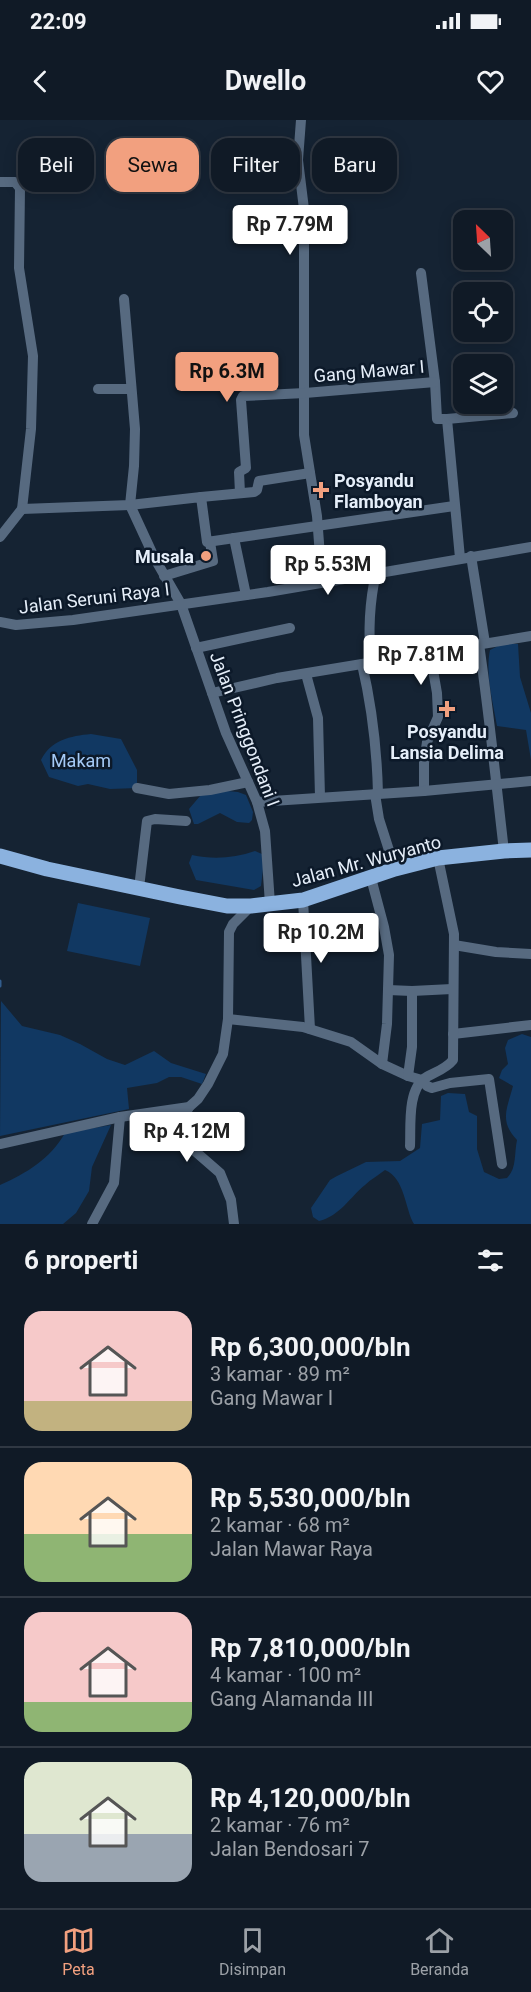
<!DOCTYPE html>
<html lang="id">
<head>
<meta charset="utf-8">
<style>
	body { margin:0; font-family:Roboto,sans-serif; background:#1e2732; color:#f1f3f6; height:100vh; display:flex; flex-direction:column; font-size:22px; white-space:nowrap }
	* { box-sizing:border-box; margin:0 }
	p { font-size:20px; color:#9ca1a7 }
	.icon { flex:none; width:33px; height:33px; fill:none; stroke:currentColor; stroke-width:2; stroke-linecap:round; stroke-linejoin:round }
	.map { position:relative; height:1104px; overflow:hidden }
	.drawer { display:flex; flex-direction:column; background:#101a26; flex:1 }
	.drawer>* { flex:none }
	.banner { position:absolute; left:18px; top:18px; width:495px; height:54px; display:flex; gap:12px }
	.needle { width:39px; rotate:335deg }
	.fabs { position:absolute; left:453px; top:90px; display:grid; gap:12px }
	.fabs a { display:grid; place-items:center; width:60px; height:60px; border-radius:12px; background:#101a26; box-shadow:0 3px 15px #0003,0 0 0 2px #303843; font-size:30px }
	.price { position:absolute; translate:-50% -51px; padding:0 14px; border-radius:6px; background:#fff; color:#222; font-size:20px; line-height:39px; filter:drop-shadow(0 2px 3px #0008) }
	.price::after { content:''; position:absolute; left:50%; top:36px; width:18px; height:14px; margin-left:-9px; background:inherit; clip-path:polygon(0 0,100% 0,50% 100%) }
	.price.active { background:#f2a07f; color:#111 }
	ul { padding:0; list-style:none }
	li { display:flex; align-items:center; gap:18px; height:150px; padding:0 24px }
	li+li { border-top:2px solid #303843 }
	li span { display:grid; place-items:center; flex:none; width:168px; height:120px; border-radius:18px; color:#555 }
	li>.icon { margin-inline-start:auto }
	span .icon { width:72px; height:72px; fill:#fffc; stroke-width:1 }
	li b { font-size:26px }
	h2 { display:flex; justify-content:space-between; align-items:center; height:72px; padding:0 24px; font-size:26px }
	.tag { padding:0 21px; border-radius:18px; background:#101a26; box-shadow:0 3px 15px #0003,0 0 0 2px #303843; font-size:21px; line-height:54px }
	.tag.active { background:#f2a07f; color:#111 }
	.status { display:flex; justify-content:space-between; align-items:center; height:42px; padding:0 30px; background:#101a26; direction:ltr }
	.status svg { height:16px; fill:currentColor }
	header { display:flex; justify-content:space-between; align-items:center; height:78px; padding:0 24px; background:#101a26; font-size:27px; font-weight:700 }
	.tabs { display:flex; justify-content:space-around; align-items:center; height:84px; border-top:2px solid #303843; background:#101a26; font-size:16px; color:#9ca1a7 }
	.tabs a { display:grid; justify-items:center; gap:3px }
	.tabs .active { color:#f2a07f }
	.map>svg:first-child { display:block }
	.green { fill:#113862 }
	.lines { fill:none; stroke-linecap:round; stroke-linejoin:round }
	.stream { stroke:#325d8d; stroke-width:3 }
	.street { stroke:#576a80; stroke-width:10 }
	.primary { stroke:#8bb2df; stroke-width:15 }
	.poi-dot { fill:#f2a07f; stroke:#0c1929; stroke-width:2 }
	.labels { text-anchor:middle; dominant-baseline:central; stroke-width:5; stroke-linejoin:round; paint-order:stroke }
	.street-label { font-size:18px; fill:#e5eef9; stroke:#0c1929 }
	.poi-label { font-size:18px; font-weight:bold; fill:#e5eef9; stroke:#0c1929; text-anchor:start }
	.park-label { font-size:18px; fill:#a5caf6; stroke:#0c1929 }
</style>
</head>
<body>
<div class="status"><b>22:09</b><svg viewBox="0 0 49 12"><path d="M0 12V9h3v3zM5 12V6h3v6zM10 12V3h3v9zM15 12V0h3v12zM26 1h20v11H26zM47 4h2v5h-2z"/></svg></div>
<header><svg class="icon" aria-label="back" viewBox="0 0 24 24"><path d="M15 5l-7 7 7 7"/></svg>Dwello<svg class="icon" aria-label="heart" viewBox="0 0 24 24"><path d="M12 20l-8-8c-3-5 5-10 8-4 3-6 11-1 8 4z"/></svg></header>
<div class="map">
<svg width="531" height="1104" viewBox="0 0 531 1104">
	<rect width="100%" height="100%" fill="#152333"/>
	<g class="green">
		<path d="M 502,524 L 518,524 L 520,557 L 531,593 L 531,640 L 526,610 L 497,606 C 493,582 485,554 490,530 Z"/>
		<path d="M 91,614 L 121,619 L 137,650 L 137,668 L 110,669 L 88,664 L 78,666 L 49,657 L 41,640 C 51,620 70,616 91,614 Z"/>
		<path d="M 206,669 L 238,672 L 246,675 L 253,692 L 252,700 L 249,703 L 237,702 L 220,693 L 198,704 L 194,704 L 189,689 Z"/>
		<path d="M 255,731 L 262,734 L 264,741 L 261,766 L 254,770 L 196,760 L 189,743 L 192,735 C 214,740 234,738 255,731 Z"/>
		<path d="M 78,783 L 150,798 L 140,846 L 67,831 Z"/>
		<path d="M 1,881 L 22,906 L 60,915 L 80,924 L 107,939 L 125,945 L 154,931 L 171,943 L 206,954 L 202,964 L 181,957 L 169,957 L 157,963 L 127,968 L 129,989 L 0,1016 Z"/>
		<path d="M 522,914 L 531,917 L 531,1104 L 414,1104 C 405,1089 405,1058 385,1050 C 379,1055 371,1059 365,1065 C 350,1077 340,1096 319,1101 L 313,1097 L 311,1088 L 330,1060 L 337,1056 L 366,1042 L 400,1041 L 420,1028 L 422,1004 L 440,1000 L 441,976 L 448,973 L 465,974 L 469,992 L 477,996 L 477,1029 L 484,1052 L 499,1059 L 507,1058 C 517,1048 514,1034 517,1020 C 499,1001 507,989 513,966 L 499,958 L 502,950 L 508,944 L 505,928 L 508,920 Z"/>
		<path d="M 111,1005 L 92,1047 L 89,1071 L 76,1093 L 63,1104 L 0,1104 L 0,1065 C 27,1053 50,1039 65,1013 Z"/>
	</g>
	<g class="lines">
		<path class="stream" d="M 0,861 L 0,866"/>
		<g class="street">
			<path d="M 301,0 L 298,40 L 304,89 L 304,315 L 317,396 L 322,463"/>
			<path d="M 0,62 L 15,62 L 20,68 L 19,148 L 33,236 L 31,309 L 22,389 L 0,417"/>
			<path d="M 421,153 L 435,262 L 437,299 L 447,299 L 460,438"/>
			<path d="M 124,179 L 135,309 L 134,346 L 130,385 L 155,439 L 181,484 L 226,613 L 257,682 L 265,711 L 270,784"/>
			<path d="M 98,269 L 131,269"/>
			<path d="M 447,299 L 513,293"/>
			<path d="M 240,373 L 239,352 L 246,348 L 241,280 L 243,276 L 305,273 L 435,262"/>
			<path d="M 201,377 L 254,372 L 257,370 L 259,361 L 310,353"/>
			<path d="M 22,389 L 130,385 L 201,377 L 207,422 L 454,386"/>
			<path d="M 234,418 L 246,475"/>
			<path d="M 471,436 L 485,523"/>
			<path d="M 164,456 L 213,441 L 210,422"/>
			<path d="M 0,502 L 16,505 L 73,500 L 268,472 L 531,427"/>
			<path d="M 479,524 C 489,593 496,662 504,731"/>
			<path d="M 196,528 L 290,508"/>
			<path d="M 371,543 C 368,512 369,484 376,453"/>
			<path d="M 362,544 C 372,587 377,630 378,674"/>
			<path d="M 306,554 L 318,598 L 320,677"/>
			<path d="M 212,573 L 277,558 L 531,516"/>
			<path d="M 137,668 L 169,674 L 210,670 L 248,662"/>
			<path d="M 424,671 L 424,643 L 427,622 L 438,597 L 437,573 L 430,533"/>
			<path d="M 375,674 L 379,699 L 395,749"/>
			<path d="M 257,682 L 424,671 L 531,661"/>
			<path d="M 371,758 L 384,807 L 389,835 L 387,904 L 382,944"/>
			<path d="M 139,768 L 147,701 L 155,699 L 186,701"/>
			<path d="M 303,780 L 310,909"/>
			<path d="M 454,825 L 496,832 L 531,834"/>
			<path d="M 388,870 L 412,871 L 452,869"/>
			<path d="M 228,899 L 303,907 L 351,922 L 382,944 L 408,956 L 422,960 L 427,966 L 432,968 L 450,963 L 489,959 L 502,1044"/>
			<path d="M 453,914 L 531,905"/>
			<path d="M 408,956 L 412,927 L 412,871"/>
			<path d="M 189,987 C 184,997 176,1008 181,1019 L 220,1053 L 231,1080 L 234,1104"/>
			<path d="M 0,1024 L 120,997 L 189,987 L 198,979 L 208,964 L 223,934 L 228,899 L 229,812 L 233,804 L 251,786"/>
			<path d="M 410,1026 C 411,1007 407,970 425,958 C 435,952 446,949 453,940 L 454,814 L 438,738"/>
			<path d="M 92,1104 L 114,1063 L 120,997"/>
		</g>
		<path class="primary" d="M 0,736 L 47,749 L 180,777 L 227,786 L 251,786 L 303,780 L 395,749 L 438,738 L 504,731 L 531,730"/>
	</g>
	<g class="poi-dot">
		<path d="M318 361h6v6h6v6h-6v6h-6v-6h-6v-6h6z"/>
		<circle cx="206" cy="436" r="6"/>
		<path d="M444 580h6v6h6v6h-6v6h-6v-6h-6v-6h6z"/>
	</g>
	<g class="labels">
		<g class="street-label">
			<text transform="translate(369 251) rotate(-5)">Gang Mawar I</text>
			<text transform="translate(94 478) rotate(-7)">Jalan Seruni Raya I</text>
			<text transform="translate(245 609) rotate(69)">Jalan Pringgondani I</text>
			<text transform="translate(366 741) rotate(-15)">Jalan Mr. Wuryanto</text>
		</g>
		<g class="poi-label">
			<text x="334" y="360">Posyandu<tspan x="334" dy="21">Flamboyan</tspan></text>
			<text x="194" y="436" text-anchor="end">Musala</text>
			<text x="447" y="611" text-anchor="middle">Posyandu<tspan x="447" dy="21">Lansia Delima</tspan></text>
		</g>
		<g class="park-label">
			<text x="81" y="640">Makam</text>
		</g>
	</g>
</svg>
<div class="fabs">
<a><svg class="needle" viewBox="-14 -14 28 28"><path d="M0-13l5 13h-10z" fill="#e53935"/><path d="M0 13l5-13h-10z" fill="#9ca1a7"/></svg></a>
<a><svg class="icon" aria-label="locate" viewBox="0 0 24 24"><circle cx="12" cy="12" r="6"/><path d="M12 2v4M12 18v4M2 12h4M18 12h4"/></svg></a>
<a><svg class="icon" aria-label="layers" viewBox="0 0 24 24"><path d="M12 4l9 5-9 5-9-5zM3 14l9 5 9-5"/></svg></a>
</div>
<b class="price" style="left:290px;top:136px">Rp 7.79M</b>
<b class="price active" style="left:227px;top:283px">Rp 6.3M</b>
<b class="price" style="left:328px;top:476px">Rp 5.53M</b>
<b class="price" style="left:421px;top:566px">Rp 7.81M</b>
<b class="price" style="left:321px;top:844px">Rp 10.2M</b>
<b class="price" style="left:187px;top:1043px">Rp 4.12M</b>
<div class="banner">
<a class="tag">Beli</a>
<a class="tag active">Sewa</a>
<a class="tag">Filter</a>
<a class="tag">Baru</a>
</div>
</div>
<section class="drawer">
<h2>6 properti<svg class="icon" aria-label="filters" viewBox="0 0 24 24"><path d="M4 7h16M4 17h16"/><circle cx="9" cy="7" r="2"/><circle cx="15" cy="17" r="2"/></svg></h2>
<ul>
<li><span style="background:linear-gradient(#f6c9c9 75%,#c2b280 0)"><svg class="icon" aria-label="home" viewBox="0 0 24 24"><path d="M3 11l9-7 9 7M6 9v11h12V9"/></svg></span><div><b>Rp 6,300,000/bln</b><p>3 kamar · 89 m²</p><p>Gang Mawar I</p></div></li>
<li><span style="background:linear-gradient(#ffd9b3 60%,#8fb573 0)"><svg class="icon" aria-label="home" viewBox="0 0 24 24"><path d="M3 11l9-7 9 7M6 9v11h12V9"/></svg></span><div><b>Rp 5,530,000/bln</b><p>2 kamar · 68 m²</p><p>Jalan Mawar Raya</p></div></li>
<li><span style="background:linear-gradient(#f6c9c9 75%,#8fb573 0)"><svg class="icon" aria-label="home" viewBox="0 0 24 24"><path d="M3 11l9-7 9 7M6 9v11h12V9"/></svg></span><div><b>Rp 7,810,000/bln</b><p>4 kamar · 100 m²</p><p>Gang Alamanda III</p></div></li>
<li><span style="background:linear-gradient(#dfe7d0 60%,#9aa5b1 0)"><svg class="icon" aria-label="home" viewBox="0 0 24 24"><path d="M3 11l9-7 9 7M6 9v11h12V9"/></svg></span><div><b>Rp 4,120,000/bln</b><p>2 kamar · 76 m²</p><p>Jalan Bendosari 7</p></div></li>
</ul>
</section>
<nav class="tabs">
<a class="active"><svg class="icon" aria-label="map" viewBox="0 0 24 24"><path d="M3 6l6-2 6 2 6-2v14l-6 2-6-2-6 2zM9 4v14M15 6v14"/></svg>Peta</a>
<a><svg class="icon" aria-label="saved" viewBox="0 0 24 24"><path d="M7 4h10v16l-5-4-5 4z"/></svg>Disimpan</a>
<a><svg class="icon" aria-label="home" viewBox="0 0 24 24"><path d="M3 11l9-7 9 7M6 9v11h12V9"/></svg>Beranda</a>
</nav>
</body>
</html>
